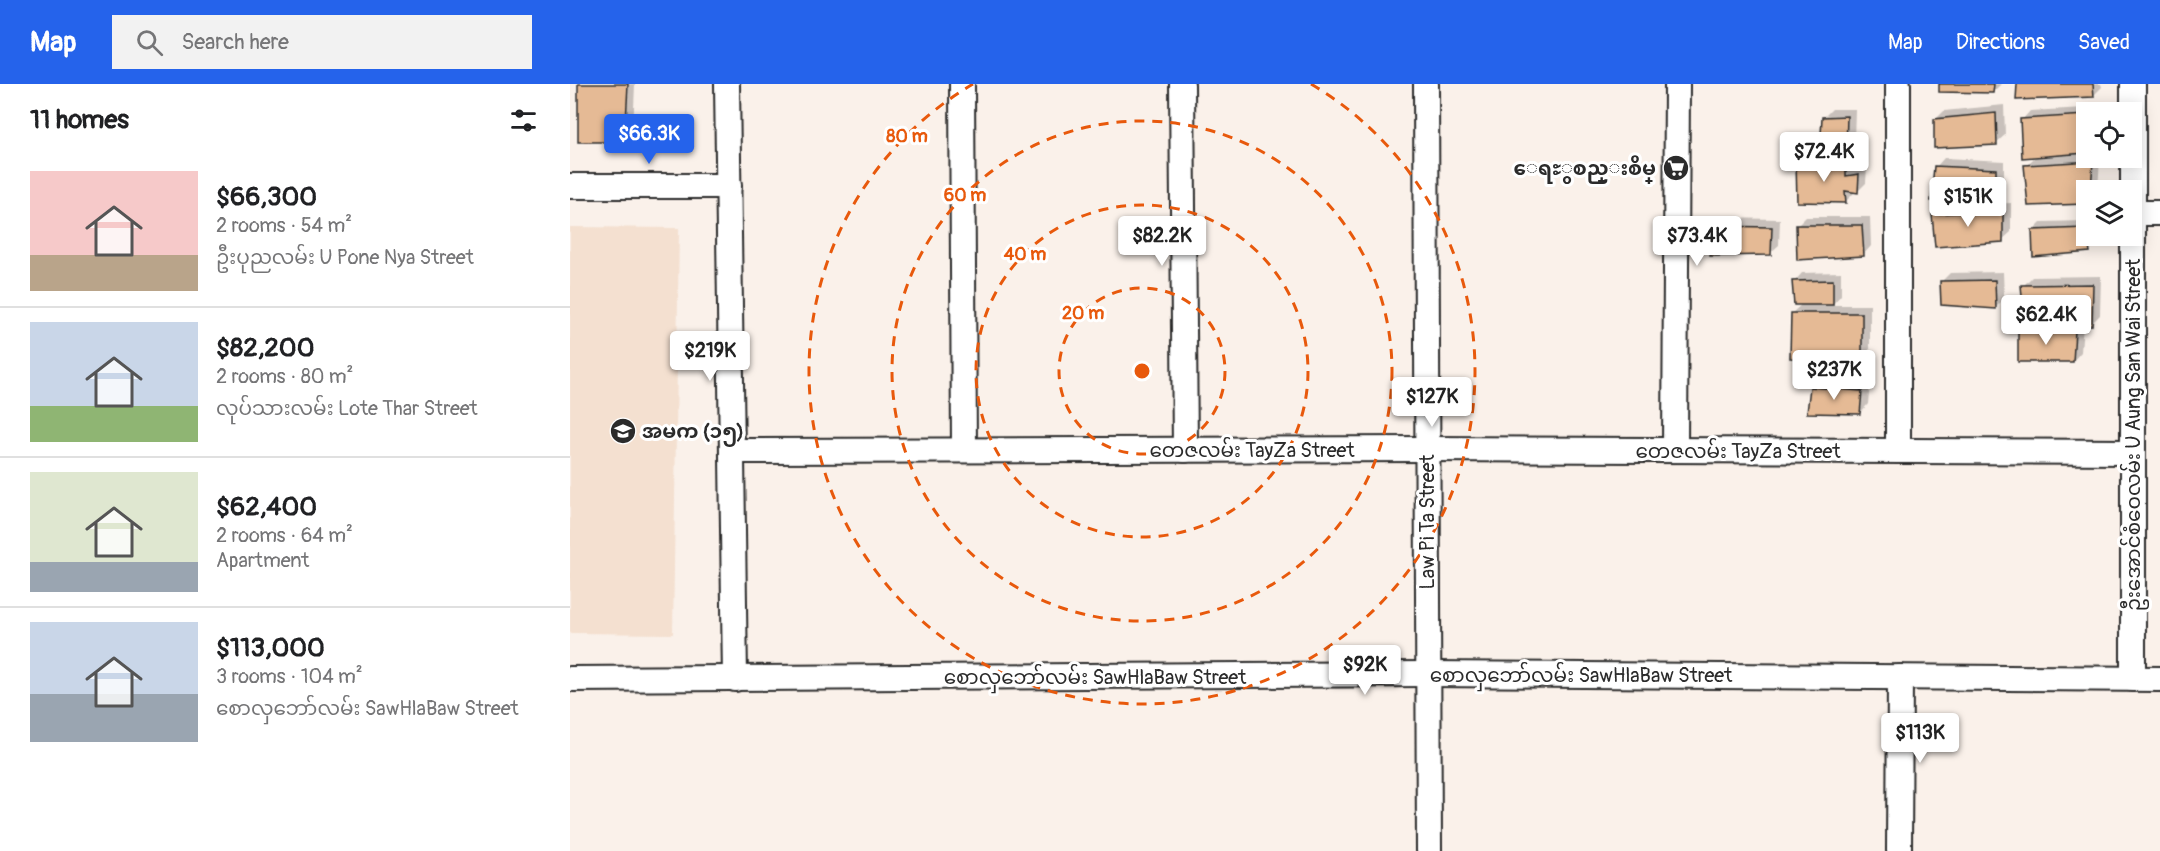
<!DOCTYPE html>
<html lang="en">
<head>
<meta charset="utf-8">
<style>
	body { margin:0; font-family:Pangolin,"Noto Sans Myanmar",sans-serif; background:#f2f2f2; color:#202124; height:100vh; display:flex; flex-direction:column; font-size:22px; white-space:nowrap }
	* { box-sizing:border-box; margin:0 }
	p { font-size:20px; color:#757577 }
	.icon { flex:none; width:33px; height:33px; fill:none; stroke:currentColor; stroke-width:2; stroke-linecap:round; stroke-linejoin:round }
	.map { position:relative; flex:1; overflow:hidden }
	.drawer { display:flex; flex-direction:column; background:#fff; width:570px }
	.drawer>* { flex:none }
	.buttons { position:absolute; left:1506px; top:18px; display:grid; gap:12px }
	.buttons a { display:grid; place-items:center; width:66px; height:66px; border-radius:0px; background:#fff; box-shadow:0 3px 15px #0003; font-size:30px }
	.price { position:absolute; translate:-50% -51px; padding:0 14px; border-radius:6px; background:#fff; color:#222; font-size:20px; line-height:39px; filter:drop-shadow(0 2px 3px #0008) }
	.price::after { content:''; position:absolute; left:50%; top:36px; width:18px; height:14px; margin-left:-9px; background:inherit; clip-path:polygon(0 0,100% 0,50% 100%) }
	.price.selected { background:#2563eb; color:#fff }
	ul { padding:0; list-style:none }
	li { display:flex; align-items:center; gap:18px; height:150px; padding:0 30px }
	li+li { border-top:2px solid #e0e0e0 }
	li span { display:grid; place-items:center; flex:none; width:168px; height:120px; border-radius:0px; color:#555 }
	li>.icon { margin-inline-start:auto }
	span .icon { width:72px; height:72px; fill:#fffc; stroke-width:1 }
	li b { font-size:26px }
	h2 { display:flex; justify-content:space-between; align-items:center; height:72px; padding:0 30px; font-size:26px }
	header { display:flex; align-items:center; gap:36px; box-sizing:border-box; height:84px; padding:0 30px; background:#2563eb; color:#fff }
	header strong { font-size:28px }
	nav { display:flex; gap:33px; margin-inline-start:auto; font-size:21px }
	.search { width:420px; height:54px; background:#f2f2f2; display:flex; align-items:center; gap:15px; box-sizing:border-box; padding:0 21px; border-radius:0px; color:#757577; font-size:22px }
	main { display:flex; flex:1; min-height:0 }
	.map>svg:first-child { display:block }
	.built { fill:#f4e0d0 }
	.shadow { fill:#0003 }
	.building { fill:#e5ba95; stroke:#2b2b2b; stroke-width:1.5 }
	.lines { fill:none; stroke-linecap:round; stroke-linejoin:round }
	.minor-casing { stroke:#2b2b2b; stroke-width:28 }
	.minor { stroke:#fff; stroke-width:24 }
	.ring { fill:none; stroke:#e8590c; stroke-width:3; stroke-dasharray:10 8 }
	.labels { text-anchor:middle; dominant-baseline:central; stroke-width:6; stroke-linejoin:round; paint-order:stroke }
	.poi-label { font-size:20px; font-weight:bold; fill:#2b2b2b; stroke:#fff; text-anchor:end }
	.street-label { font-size:20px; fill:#2b2b2b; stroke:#fff }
	.centre { fill:#e8590c; stroke:#fff; stroke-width:3 }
	.ring-label { font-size:18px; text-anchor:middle; font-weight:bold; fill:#e8590c; stroke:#fff; stroke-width:6; stroke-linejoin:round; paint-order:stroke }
</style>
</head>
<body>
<header>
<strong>Map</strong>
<div class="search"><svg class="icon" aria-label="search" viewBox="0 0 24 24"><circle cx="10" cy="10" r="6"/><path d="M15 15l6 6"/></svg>Search here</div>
<nav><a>Map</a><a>Directions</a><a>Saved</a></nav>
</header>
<main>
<section class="drawer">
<h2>11 homes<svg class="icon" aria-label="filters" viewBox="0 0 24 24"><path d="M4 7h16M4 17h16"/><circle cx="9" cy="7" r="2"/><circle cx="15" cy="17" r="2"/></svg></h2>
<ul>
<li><span style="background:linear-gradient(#f6c9c9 70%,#b9a48a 0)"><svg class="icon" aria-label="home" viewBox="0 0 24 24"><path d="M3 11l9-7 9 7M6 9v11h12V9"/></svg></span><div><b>$66,300</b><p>2 rooms · 54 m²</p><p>ဦးပုညလမ်း U Pone Nya Street</p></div></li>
<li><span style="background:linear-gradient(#c9d6e8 70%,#8fb573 0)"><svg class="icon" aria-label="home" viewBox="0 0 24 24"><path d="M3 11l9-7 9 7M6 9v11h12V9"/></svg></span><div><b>$82,200</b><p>2 rooms · 80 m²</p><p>လုပ်သားလမ်း Lote Thar Street</p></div></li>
<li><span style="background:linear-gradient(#dfe7d0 75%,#9aa5b1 0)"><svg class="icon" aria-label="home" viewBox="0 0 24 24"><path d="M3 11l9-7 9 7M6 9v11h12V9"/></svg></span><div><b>$62,400</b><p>2 rooms · 64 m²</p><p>Apartment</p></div></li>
<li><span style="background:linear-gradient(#c9d6e8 60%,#9aa5b1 0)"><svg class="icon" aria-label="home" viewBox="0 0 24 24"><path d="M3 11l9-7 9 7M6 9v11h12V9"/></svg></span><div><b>$113,000</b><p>3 rooms · 104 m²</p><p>စောလှဘော်လမ်း SawHlaBaw Street</p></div></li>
</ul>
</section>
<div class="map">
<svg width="1590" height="767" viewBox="0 0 1590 767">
	<rect width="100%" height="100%" fill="#faf1ea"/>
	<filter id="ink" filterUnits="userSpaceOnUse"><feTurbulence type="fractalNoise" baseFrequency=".0167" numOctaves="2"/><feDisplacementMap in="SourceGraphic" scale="12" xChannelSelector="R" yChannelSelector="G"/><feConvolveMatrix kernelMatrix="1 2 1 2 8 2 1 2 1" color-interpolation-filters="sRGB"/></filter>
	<g filter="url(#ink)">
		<path class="built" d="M 0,143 L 109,144 L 103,550 L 0,549 Z"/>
		<g class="shadow">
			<path d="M 10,0 L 65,0 L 63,48 L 54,57 Z"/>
			<path d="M 1371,0 L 1431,0 L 1423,8 Z"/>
			<path d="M 1449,0 L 1531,0 L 1532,3 L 1523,12 Z"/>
			<path d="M 1434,21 L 1435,51 L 1426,59 L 1365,36 L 1374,27 Z"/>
			<path d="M 1533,23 L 1532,28 L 1516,28 L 1516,67 L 1508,68 L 1508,71 L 1516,70 L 1516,74 L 1530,74 L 1528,106 L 1516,106 L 1516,119 L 1459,121 L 1456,82 L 1467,71 L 1452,36 L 1460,27 Z"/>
			<path d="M 1262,25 L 1285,25 L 1284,57 L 1275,66 L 1253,34 Z"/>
			<path d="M 1236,70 L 1284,72 L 1284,84 L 1297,82 L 1296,99 L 1288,107 L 1284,107 L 1284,109 L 1275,118 L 1228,78 Z"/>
			<path d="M 1374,74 L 1434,77 L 1434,102 L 1425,111 L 1366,83 Z"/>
			<path d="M 1441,119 L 1441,148 L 1432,156 L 1364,131 L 1372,122 Z"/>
			<path d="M 1236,133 L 1300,133 L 1301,162 L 1293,171 L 1227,142 Z"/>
			<path d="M 1149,134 L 1210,135 L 1209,161 L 1200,169 L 1141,142 Z"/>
			<path d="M 1516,137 L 1516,152 L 1528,152 L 1528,158 L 1519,167 L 1464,146 L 1472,138 Z"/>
			<path d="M 1271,188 L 1271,211 L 1262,221 L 1300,221 L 1300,265 L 1291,273 L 1222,229 L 1232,220 L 1224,198 L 1232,189 Z"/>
			<path d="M 1433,188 L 1434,215 L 1426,223 L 1371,198 L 1380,189 Z"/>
			<path d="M 1531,192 L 1530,231 L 1521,240 L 1513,240 L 1511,268 L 1503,277 L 1450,248 L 1456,242 L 1453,202 L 1462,193 Z"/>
			<path d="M 1250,295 L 1300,298 L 1298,320 L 1290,329 L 1242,303 Z"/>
		</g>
		<g class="building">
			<path d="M 8,0 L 58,0 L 55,58 L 8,58 Z"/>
			<path d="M 1369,0 L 1424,0 L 1423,9 L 1369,8 Z"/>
			<path d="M 1447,0 L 1523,0 L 1524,13 L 1446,16 Z"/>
			<path d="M 1426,29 L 1427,61 L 1364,64 L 1364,35 Z"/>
			<path d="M 1516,31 L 1516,69 L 1452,74 L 1450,35 Z"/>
			<path d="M 1277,32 L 1276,67 L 1250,69 L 1252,33 Z"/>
			<path d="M 1523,77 L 1521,106 L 1516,106 L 1516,120 L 1458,122 L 1454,81 Z"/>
			<path d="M 1226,78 L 1276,80 L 1276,92 L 1289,90 L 1288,109 L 1275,107 L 1276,119 L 1227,118 Z"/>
			<path d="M 1364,82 L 1426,85 L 1426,113 L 1361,117 Z"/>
			<path d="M 1433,127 L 1433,158 L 1365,163 L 1362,130 Z"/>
			<path d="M 1226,141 L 1292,141 L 1294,172 L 1227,176 Z"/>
			<path d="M 1139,142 L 1202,143 L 1201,171 L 1140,172 Z"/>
			<path d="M 1516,144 L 1520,168 L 1463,173 L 1462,146 Z"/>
			<path d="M 1263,196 L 1263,221 L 1224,221 L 1222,197 Z"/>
			<path d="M 1425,196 L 1426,225 L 1371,221 L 1370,197 Z"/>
			<path d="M 1523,200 L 1522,241 L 1455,245 L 1451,201 Z"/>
			<path d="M 1221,229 L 1292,229 L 1292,275 L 1220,274 Z"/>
			<path d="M 1448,247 L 1505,247 L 1503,278 L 1448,278 Z"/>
			<path d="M 1240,303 L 1292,307 L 1290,330 L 1237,329 Z"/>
		</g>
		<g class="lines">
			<g class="minor-casing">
				<g id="minor">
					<path d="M 157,0 L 165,595"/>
					<path d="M 392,0 L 394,366"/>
					<path d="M 612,0 L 615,366"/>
					<path d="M 856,0 L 859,767"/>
					<path d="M 0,102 L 159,102"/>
					<path d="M 1563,129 L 1590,129"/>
					<path d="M 1105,366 L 1107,0"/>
					<path d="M 162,367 L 856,365 L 1563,368"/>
					<path d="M 1328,367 L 1328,0"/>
					<path d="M 0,595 L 858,590 L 1590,595"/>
					<path d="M 1563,595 L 1563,0"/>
					<path d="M 1329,767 L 1330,593"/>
				</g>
			</g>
			<use href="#minor" class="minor"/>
		</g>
	</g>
	<g class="ring">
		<circle cx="572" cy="287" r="83"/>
		<circle cx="572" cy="287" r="166"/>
		<circle cx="572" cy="287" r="250"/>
		<path d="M741 0A333 333 0 1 1 403 0"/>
	</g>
	<defs>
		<g id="supermarket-disc" transform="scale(1.35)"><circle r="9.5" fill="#2b2b2b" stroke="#fff"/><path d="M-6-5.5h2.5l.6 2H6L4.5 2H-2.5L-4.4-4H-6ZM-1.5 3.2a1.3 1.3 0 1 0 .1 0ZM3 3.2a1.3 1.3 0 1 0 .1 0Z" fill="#fff"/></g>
		<g id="school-disc" transform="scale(1.35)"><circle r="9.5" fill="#2b2b2b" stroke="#fff"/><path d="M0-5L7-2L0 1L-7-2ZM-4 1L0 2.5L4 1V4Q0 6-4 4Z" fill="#fff"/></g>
	</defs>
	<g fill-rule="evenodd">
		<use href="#supermarket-disc" x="1106" y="84"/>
		<use href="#school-disc" x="53" y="347"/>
	</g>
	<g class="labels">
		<g class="poi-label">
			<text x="1086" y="84">ေရႊွစည္းစိမ္</text>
			<text x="72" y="347" text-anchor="start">အမက (၁၅)</text>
		</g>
		<g class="street-label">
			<text transform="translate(1563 351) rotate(-90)">ဦးအောင်စံဝေလမ်း U Aung San Wai Street</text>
			<text x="682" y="366">တေဇလမ်း TayZa Street</text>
			<text x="1168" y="367">တေဇလမ်း TayZa Street</text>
			<text transform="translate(857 438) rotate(-90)">Law Pi Ta Street</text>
			<text x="1011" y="591">စောလှဘော်လမ်း SawHlaBaw Street</text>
			<text x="525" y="593">စောလှဘော်လမ်း SawHlaBaw Street</text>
		</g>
	</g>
	<circle cx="572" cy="287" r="9" class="centre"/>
	<g class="ring-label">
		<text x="337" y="58">80 m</text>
		<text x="395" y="117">60 m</text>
		<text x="455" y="176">40 m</text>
		<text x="513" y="235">20 m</text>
	</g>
</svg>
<div class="buttons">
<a><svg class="icon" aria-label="locate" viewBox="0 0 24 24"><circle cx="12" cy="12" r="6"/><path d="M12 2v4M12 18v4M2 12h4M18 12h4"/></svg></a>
<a><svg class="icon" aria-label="layers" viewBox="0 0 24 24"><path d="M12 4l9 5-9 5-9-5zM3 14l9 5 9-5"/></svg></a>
</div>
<b class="price selected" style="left:79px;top:81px">$66.3K</b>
<b class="price" style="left:1254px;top:99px">$72.4K</b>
<b class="price" style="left:1398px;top:144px">$151K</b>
<b class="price" style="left:592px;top:183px">$82.2K</b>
<b class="price" style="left:1127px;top:183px">$73.4K</b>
<b class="price" style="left:1476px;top:262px">$62.4K</b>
<b class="price" style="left:140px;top:298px">$219K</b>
<b class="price" style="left:1264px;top:317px">$237K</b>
<b class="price" style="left:862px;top:344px">$127K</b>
<b class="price" style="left:795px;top:612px">$92K</b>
<b class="price" style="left:1350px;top:680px">$113K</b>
</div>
</main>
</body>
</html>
